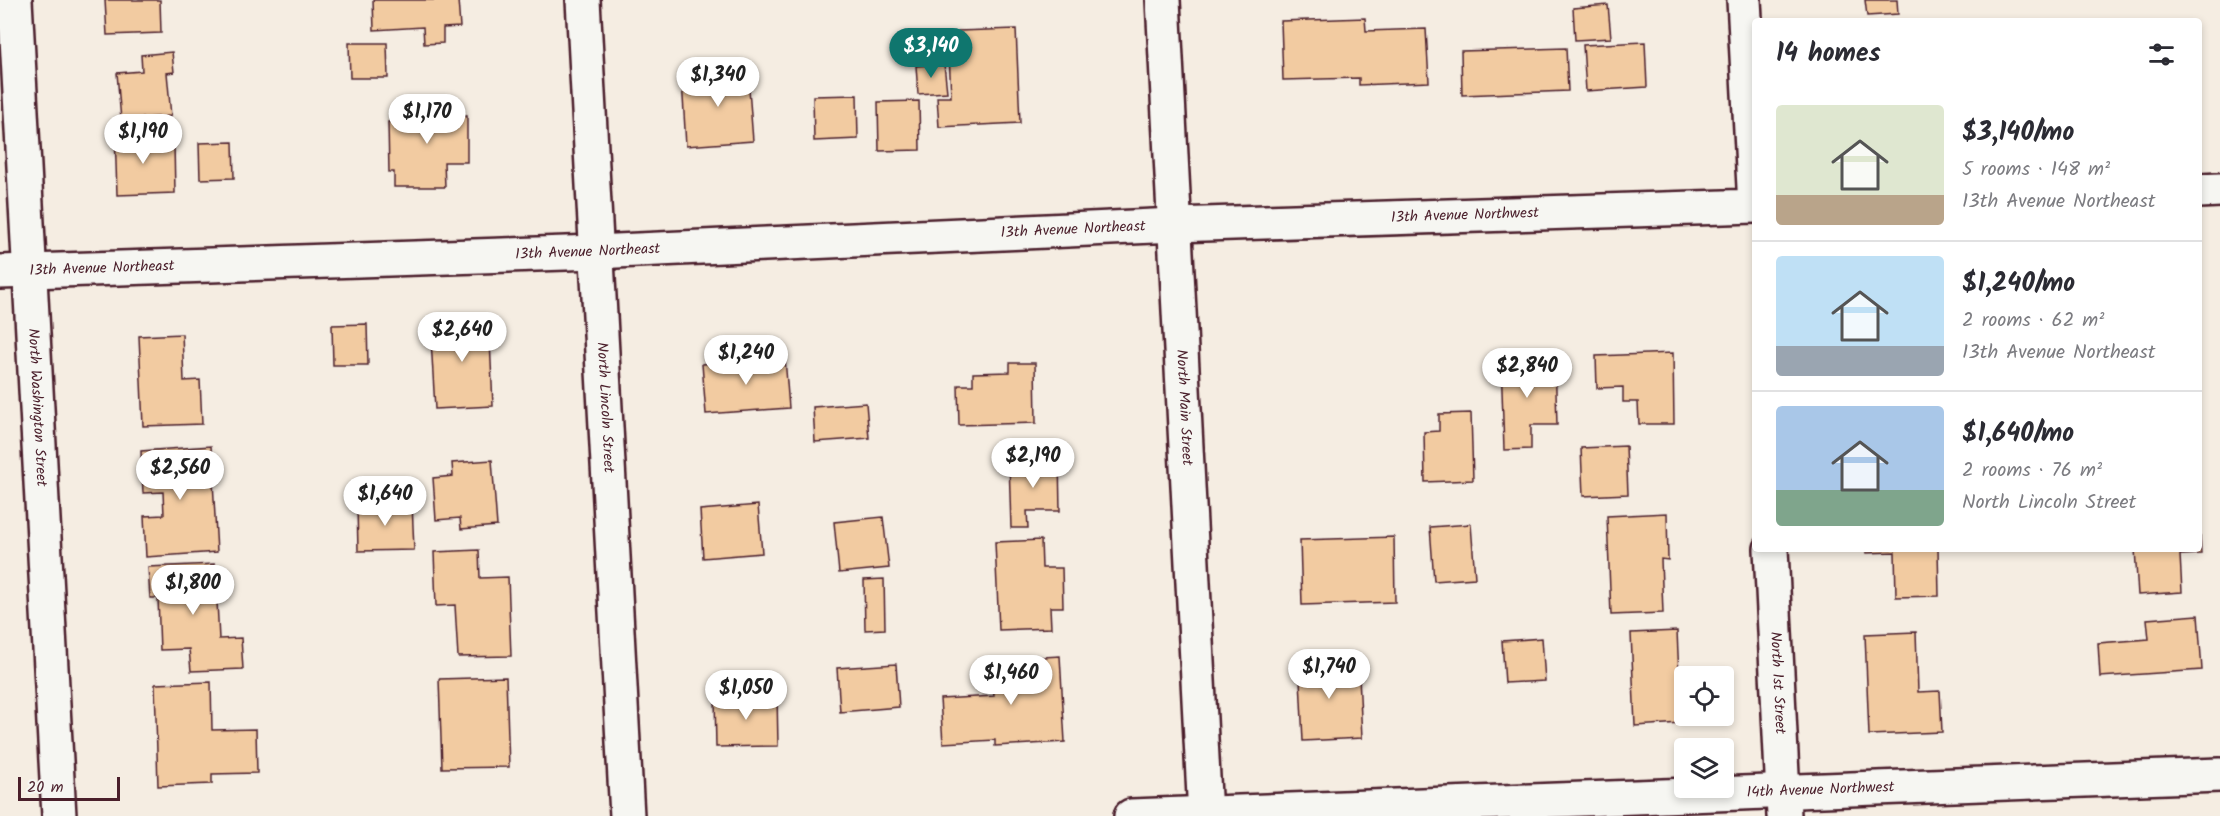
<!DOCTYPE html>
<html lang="en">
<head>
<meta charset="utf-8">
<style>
	body { margin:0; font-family:Kalam,sans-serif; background:#f2f2f3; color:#2b2b33; height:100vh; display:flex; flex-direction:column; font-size:22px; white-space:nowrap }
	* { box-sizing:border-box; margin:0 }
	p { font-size:20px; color:#7c7c81 }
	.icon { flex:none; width:33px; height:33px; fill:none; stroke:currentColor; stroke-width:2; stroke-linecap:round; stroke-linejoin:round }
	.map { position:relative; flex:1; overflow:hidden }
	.panel { position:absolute; left:1752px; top:18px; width:450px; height:534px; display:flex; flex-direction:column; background:#fff; border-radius:6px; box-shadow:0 3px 9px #0003 }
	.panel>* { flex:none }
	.fabs { position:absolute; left:1674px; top:666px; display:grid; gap:12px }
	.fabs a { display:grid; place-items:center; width:60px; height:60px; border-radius:6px; background:#fff; box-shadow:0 3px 9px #0003; font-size:30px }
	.scale { position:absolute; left:18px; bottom:15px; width:102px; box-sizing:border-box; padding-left:6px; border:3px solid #4a1f2b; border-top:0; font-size:16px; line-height:21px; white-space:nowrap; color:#4a1f2b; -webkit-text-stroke:4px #f6f6f2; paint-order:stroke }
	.price { position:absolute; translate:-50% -51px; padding:0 14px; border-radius:21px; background:#fff; color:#222; font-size:20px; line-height:39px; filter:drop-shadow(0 2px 3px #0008) }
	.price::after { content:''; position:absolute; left:50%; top:36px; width:18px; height:14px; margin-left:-9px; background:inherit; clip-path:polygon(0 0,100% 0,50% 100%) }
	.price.current { background:#0f766e; color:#fff }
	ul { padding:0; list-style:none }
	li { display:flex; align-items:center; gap:18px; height:150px; padding:0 24px }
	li+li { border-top:2px solid #e1e1e2 }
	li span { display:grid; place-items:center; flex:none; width:168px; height:120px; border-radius:6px; color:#555 }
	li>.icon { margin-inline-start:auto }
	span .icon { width:72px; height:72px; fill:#fffc; stroke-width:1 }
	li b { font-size:26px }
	h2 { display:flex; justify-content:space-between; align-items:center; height:72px; padding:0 24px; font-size:26px }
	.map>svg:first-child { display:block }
	.building { fill:#f2cba1; stroke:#4a1f2b; stroke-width:1.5 }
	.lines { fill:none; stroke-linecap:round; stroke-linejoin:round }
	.street-casing { stroke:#4a1f2b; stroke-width:38 }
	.secondary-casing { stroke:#4a1f2b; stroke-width:38 }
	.street { stroke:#f6f6f2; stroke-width:33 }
	.secondary { stroke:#f6f6f2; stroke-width:33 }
	.labels { text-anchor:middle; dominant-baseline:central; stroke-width:4.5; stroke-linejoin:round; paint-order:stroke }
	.street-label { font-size:15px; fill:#4a1f2b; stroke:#f6f6f2 }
</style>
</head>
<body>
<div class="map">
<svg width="2220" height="816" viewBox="0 0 2220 816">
	<rect width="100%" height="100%" fill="#f5ede2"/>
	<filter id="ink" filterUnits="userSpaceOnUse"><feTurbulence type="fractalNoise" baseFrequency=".0167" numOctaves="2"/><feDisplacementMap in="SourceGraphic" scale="12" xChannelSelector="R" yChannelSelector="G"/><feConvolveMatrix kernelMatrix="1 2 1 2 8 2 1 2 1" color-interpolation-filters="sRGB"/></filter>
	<g filter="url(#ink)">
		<g class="building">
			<path d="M 105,0 L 160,0 L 161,33 L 107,35 Z"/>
			<path d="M 373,0 L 458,0 L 460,27 L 443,28 L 443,43 L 424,44 L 423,27 L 374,30 Z"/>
			<path d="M 1865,0 L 1897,0 L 1898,14 L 1867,16 Z"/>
			<path d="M 1608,5 L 1611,38 L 1575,40 L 1573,8 Z"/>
			<path d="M 1365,18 L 1366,31 L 1426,29 L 1429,82 L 1359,85 L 1359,78 L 1283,80 L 1281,21 Z"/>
			<path d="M 1016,29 L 1020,123 L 939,127 L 937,97 L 951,97 L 949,53 L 959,53 L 958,31 Z"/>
			<path d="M 1645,42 L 1647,87 L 1586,91 L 1583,45 Z"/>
			<path d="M 349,43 L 387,43 L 388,78 L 350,78 Z"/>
			<path d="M 1566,48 L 1568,91 L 1462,95 L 1461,51 Z"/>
			<path d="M 172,52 L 174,72 L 167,73 L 171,116 L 121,120 L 117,73 L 142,71 L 141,55 Z"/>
			<path d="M 747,63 L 753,141 L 686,146 L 682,80 L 721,77 L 720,65 Z"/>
			<path d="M 944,64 L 947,92 L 918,94 L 916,66 Z"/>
			<path d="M 857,95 L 858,139 L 814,141 L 813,96 Z"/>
			<path d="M 458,100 L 458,116 L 467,116 L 467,162 L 444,162 L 445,187 L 394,187 L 394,172 L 389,172 L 388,122 L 424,121 L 424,101 Z"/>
			<path d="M 919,101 L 920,150 L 879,151 L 878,102 Z"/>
			<path d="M 150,130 L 150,145 L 174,144 L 175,193 L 117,195 L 115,131 Z"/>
			<path d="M 233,142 L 234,178 L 200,179 L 199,143 Z"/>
			<path d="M 489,318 L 493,406 L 435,409 L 430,321 Z"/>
			<path d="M 367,324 L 368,365 L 333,365 L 332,325 Z"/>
			<path d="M 182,334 L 184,381 L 200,380 L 202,424 L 143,426 L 139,336 Z"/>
			<path d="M 1673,353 L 1674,424 L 1639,424 L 1638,402 L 1623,402 L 1623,387 L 1597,388 L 1596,356 Z"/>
			<path d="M 785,358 L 789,408 L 706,414 L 702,364 Z"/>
			<path d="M 1555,358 L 1557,425 L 1531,425 L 1531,449 L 1504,450 L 1501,360 Z"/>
			<path d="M 1010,363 L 1035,363 L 1036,423 L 959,425 L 958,385 L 973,385 L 973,373 L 1010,372 Z"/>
			<path d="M 866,403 L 869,438 L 815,442 L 813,407 Z"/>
			<path d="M 1471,413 L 1473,480 L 1425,482 L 1424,432 L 1439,431 L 1439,414 Z"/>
			<path d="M 211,446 L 217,552 L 146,557 L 144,516 L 164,515 L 163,492 L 143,493 L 141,451 Z"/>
			<path d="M 1626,446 L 1628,494 L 1583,496 L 1581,448 Z"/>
			<path d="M 492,460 L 497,526 L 461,529 L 460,518 L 436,520 L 433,478 L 453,476 L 452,463 Z"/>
			<path d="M 1059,460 L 1060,511 L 1027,511 L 1028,528 L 1011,528 L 1009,461 Z"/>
			<path d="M 412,503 L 414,550 L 358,551 L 357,505 Z"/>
			<path d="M 758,505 L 762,553 L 703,558 L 700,510 Z"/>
			<path d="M 1667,513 L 1668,560 L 1661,559 L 1663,613 L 1611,615 L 1607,516 Z"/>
			<path d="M 2199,515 L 2201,554 L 2180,555 L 2182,592 L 2138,595 L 2135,549 L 2199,549 Z"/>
			<path d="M 883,517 L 889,568 L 839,573 L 834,522 Z"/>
			<path d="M 1471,524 L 1475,578 L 1434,581 L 1430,527 Z"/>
			<path d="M 1394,537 L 1395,602 L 1302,605 L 1300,540 Z"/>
			<path d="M 1041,540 L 1042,568 L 1062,568 L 1063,607 L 1050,607 L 1051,628 L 999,630 L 995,542 Z"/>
			<path d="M 1866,549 L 1938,549 L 1939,596 L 1896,597 L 1895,552 L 1866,553 Z"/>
			<path d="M 479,550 L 480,578 L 508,577 L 511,656 L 458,657 L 455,605 L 436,606 L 434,552 Z"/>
			<path d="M 215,564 L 219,639 L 241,638 L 243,669 L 191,671 L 189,649 L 160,650 L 158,598 L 150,598 L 148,567 Z"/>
			<path d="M 884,579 L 885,629 L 865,630 L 864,580 Z"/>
			<path d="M 2198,615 L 2202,670 L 2100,677 L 2098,643 L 2149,639 L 2147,619 Z"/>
			<path d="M 1677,631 L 1681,723 L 1635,726 L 1631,633 Z"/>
			<path d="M 1916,632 L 1918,692 L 1940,691 L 1942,732 L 1869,735 L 1865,634 Z"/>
			<path d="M 1542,638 L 1545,681 L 1505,683 L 1502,641 Z"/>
			<path d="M 1060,656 L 1065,742 L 995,746 L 995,740 L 943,743 L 940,699 L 994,696 L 992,660 Z"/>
			<path d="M 1343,656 L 1344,677 L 1359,676 L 1362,738 L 1303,741 L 1299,659 Z"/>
			<path d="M 896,664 L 899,707 L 840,712 L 837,668 Z"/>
			<path d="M 506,677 L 509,767 L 442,768 L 439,679 Z"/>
			<path d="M 211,682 L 212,730 L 256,729 L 257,773 L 212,774 L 212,784 L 158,786 L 155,684 Z"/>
			<path d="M 777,695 L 778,746 L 716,747 L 715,696 Z"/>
		</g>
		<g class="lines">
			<g class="street-casing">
				<g id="street">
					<path id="s1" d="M 15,0 L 59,816"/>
					<path id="s2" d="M 583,0 L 627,816"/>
					<path d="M 2199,191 L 2220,190"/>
					<path id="s3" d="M 0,272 L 595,252 L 1175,225 L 1755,206 L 1744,0"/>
					<path id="s4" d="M 1771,549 L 1784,816"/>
					<path id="s5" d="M 1131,816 L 2220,775"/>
				</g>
			</g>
			<g class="secondary-casing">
				<g id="secondary">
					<path id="s6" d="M 1163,0 L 1205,816"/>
				</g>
			</g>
			<use href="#street" class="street"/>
			<use href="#secondary" class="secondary"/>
		</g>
	</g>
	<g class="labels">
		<g class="street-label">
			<text stroke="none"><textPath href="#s3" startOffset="1466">13th Avenue Northwest</textPath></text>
			<text stroke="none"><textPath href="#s3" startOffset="1074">13th Avenue Northeast</textPath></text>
			<text stroke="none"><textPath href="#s3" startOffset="588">13th Avenue Northeast</textPath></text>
			<text stroke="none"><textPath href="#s3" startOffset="102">13th Avenue Northeast</textPath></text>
			<text stroke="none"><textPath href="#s1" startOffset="408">North Washington Street</textPath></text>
			<text stroke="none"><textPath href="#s2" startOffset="408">North Lincoln Street</textPath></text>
			<text stroke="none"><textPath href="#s6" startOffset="408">North Main Street</textPath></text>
			<text stroke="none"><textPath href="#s4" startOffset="134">North 1st Street</textPath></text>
			<text stroke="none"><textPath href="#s5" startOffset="690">14th Avenue Northwest</textPath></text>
		</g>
	</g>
</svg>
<div class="fabs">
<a><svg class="icon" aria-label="locate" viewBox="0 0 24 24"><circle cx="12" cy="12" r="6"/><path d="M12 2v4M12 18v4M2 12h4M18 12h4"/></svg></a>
<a><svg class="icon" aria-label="layers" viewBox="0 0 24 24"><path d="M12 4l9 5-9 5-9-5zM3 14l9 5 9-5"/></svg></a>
</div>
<div class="scale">20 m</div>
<b class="price current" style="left:931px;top:79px">$3,140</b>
<b class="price" style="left:718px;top:108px">$1,340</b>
<b class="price" style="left:427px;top:145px">$1,170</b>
<b class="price" style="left:143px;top:165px">$1,190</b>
<b class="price" style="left:462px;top:363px">$2,640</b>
<b class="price" style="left:746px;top:386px">$1,240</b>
<b class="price" style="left:1527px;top:399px">$2,840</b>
<b class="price" style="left:1033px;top:489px">$2,190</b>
<b class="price" style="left:180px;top:501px">$2,560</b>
<b class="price" style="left:385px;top:527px">$1,640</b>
<b class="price" style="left:193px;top:616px">$1,800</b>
<b class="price" style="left:1329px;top:700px">$1,740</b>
<b class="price" style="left:1011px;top:706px">$1,460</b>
<b class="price" style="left:746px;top:721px">$1,050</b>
<section class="panel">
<h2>14 homes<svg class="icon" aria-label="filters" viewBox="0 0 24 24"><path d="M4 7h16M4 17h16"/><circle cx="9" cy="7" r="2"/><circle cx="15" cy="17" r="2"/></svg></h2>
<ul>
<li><span style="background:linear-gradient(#dfe7d0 75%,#b9a48a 0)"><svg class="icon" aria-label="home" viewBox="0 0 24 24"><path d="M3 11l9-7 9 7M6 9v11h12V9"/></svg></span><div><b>$3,140/mo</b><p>5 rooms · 148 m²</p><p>13th Avenue Northeast</p></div></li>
<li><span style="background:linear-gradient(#bfe0f5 75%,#9aa5b1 0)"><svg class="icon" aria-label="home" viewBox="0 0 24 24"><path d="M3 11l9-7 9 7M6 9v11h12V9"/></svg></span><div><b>$1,240/mo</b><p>2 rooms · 62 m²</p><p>13th Avenue Northeast</p></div></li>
<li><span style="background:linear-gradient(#a9c7e8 70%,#7fa58c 0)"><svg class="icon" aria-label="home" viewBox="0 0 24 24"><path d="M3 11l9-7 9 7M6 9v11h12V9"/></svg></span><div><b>$1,640/mo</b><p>2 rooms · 76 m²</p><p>North Lincoln Street</p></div></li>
</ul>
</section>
</div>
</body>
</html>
